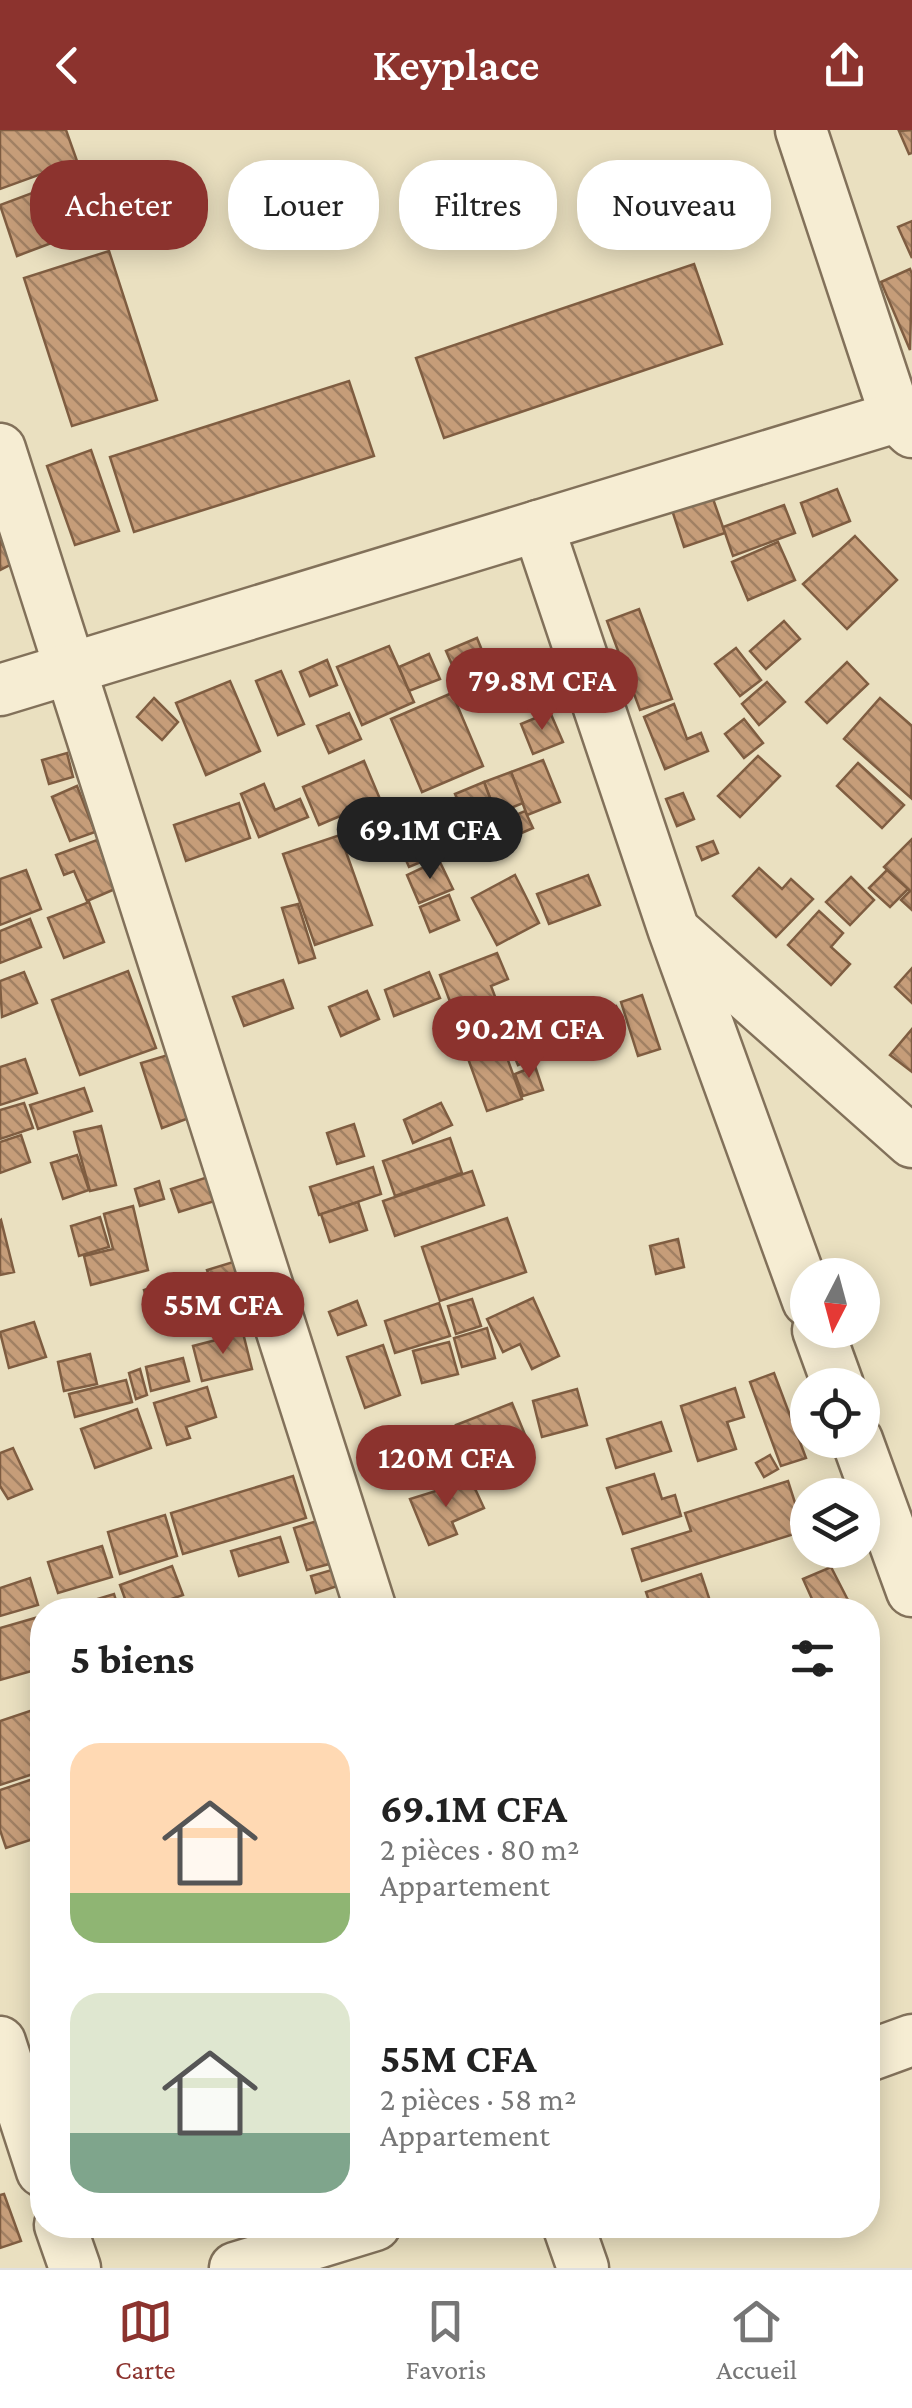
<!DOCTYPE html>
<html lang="fr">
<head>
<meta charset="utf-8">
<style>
	body { margin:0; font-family:"Crimson Pro",serif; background:#f6f6f6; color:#222; height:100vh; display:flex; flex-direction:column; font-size:38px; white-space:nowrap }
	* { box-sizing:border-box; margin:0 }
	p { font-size:32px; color:#767676 }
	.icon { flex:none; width:55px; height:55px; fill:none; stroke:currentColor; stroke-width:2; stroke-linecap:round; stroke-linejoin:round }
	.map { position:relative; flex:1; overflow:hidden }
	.drawer { position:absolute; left:30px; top:1468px; width:850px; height:640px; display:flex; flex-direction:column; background:#fff; border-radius:40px; box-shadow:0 5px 25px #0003 }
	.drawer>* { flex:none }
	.top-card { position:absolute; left:30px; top:30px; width:852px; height:90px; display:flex; gap:20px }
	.needle { width:65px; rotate:186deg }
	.fabs { position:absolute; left:790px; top:1128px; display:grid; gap:20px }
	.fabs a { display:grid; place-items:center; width:90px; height:90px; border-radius:50%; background:#fff; box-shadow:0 5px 25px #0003; font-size:50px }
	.price { position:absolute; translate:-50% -85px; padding:0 22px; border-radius:35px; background:#8c332e; color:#fff; font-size:32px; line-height:65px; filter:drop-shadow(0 2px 5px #0008) }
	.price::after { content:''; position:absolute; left:50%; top:60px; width:30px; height:22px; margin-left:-15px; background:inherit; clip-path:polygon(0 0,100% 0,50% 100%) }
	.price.current { background:#222; color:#fff }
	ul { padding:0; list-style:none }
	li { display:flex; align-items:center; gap:30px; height:250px; padding:0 40px }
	li span { display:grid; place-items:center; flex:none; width:280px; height:200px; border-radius:30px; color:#555 }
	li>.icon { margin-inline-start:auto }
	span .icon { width:120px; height:120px; fill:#fffc; stroke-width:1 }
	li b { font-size:42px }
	h2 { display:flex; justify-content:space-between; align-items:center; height:120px; padding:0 40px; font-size:42px }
	.tag { padding:0 35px; border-radius:40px; background:#fff; box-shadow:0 5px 25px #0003; font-size:35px; line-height:90px }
	.tag.current { background:#8c332e; color:#fff }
	header { display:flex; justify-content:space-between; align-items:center; height:130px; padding:0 40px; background:#8c332e; color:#fff; font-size:45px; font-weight:600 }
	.tab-bar { display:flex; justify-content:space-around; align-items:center; height:140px; border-top:2px solid #e0e0e0; background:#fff; font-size:28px; color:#767676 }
	.tab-bar a { display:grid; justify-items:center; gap:5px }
	.tab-bar .current { color:#8c332e }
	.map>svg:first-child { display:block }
	.building { fill:url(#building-back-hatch); stroke:#7f5d41; stroke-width:2.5 }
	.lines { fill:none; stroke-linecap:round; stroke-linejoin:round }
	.minor-casing { stroke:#82715a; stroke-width:55 }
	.minor { stroke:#f6edd3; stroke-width:50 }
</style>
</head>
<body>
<header><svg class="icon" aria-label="back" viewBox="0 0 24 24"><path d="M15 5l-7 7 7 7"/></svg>Keyplace<svg class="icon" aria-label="share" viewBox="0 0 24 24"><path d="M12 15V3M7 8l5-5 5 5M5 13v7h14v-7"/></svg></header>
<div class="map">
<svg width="912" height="2138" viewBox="0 0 912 2138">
	<defs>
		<pattern id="building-back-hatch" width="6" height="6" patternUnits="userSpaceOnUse" patternTransform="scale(2.5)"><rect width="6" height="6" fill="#c69d79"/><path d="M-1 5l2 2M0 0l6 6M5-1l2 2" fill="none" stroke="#a18063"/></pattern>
	</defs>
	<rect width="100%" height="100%" fill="#eae0c0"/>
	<g class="building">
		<path d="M 0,0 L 66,0 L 77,31 L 0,59 Z"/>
		<path d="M 912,0 L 912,23 L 909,24 L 899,1 Z"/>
		<path d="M 83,44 L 102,94 L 17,126 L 0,75 Z"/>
		<path d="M 912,91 L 912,128 L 898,97 Z"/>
		<path d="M 109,121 L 157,270 L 72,296 L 24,148 Z"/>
		<path d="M 694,134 L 722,214 L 444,308 L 416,228 Z"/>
		<path d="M 910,139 L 912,144 L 910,220 L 881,152 Z"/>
		<path d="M 349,251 L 374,326 L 134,402 L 110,327 Z"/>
		<path d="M 91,320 L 119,401 L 75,415 L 47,336 Z"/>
		<path d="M 837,359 L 850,391 L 813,406 L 801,373 Z"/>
		<path d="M 712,366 L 725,403 L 684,417 L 672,380 Z"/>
		<path d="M 784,375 L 795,403 L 733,426 L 723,397 Z"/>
		<path d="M 855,406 L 897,450 L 847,499 L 803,454 Z"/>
		<path d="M 0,410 L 12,434 L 0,440 Z"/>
		<path d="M 778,412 L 795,450 L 748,470 L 732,432 Z"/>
		<path d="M 639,479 L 672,569 L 640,580 L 607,491 Z"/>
		<path d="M 784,491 L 800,509 L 766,539 L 750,521 Z"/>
		<path d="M 477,508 L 490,540 L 460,553 L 446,521 Z"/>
		<path d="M 389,516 L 414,572 L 362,595 L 337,537 Z"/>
		<path d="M 736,518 L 761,550 L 740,566 L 715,534 Z"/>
		<path d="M 536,521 L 548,567 L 520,575 L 508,529 Z"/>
		<path d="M 429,524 L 440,549 L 409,561 L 399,537 Z"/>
		<path d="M 327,530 L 337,555 L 310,566 L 300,542 Z"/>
		<path d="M 847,532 L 868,554 L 827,593 L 806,572 Z"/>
		<path d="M 281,541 L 304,594 L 278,605 L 256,551 Z"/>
		<path d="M 230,551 L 260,621 L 206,645 L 176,573 Z"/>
		<path d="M 767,552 L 785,572 L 759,595 L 742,574 Z"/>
		<path d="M 452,563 L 483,636 L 422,662 L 391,589 Z"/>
		<path d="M 154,568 L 178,592 L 162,610 L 137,587 Z"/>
		<path d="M 880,568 L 912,596 L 911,668 L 844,609 Z"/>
		<path d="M 674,574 L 687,609 L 701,603 L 708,621 L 665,639 L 644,587 Z"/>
		<path d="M 550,582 L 563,612 L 533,624 L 521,594 Z"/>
		<path d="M 349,583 L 361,609 L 329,623 L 317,596 Z"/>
		<path d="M 744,589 L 763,613 L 744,628 L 725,604 Z"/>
		<path d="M 67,623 L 73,647 L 49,654 L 42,630 Z"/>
		<path d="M 758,626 L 780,646 L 740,687 L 718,666 Z"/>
		<path d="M 543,630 L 560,672 L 527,685 L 511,642 Z"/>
		<path d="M 364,631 L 380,669 L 319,695 L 303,657 Z"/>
		<path d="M 858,633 L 904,675 L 882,698 L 837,656 Z"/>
		<path d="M 511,642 L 523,673 L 496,684 L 484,652 Z"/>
		<path d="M 484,652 L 496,684 L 468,695 L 455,664 Z"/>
		<path d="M 264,654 L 275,680 L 300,669 L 308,687 L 259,707 L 241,664 Z"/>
		<path d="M 77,656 L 95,702 L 70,711 L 52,667 Z"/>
		<path d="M 683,663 L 694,689 L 677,696 L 666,669 Z"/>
		<path d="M 430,669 L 440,693 L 427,698 L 438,725 L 409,737 L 387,687 Z"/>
		<path d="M 239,673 L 250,708 L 186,731 L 174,695 Z"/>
		<path d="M 525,681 L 533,698 L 503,711 L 496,693 Z"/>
		<path d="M 340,705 L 372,795 L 315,815 L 283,724 Z"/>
		<path d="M 912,709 L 912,780 L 901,770 L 910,761 L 884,737 Z"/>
		<path d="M 97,710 L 115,759 L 87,771 L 74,741 L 64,745 L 56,725 Z"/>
		<path d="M 713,711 L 718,723 L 702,730 L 697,717 Z"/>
		<path d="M 439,730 L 453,759 L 419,773 L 407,745 Z"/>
		<path d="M 759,738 L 782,759 L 791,749 L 813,769 L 776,807 L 733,766 Z"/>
		<path d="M 26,740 L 41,779 L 0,795 L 0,749 Z"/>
		<path d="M 887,740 L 908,759 L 890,777 L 869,758 Z"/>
		<path d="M 515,745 L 539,793 L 497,815 L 472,768 Z"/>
		<path d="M 588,745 L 600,775 L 549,794 L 537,764 Z"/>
		<path d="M 851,747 L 874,770 L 850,795 L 826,772 Z"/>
		<path d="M 449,765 L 459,790 L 430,802 L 420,777 Z"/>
		<path d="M 89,772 L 104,812 L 64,828 L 48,788 Z"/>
		<path d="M 298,774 L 315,828 L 299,833 L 282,778 Z"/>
		<path d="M 819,781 L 843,803 L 831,817 L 850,834 L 831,855 L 788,815 Z"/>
		<path d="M 30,789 L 41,817 L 0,833 L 0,801 Z"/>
		<path d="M 497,823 L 508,849 L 491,856 L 502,885 L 461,901 L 440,845 Z"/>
		<path d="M 912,838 L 912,873 L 895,857 Z"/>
		<path d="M 128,841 L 156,918 L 80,945 L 52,870 Z"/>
		<path d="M 24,842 L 37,873 L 2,887 L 0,851 Z"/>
		<path d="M 429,842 L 440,868 L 394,886 L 385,860 Z"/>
		<path d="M 283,850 L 293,878 L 244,896 L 233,867 Z"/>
		<path d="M 367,861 L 379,889 L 341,906 L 329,877 Z"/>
		<path d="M 642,865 L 660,919 L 638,926 L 621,872 Z"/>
		<path d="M 616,876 L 624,896 L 604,904 L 597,883 Z"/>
		<path d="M 912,899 L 912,942 L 890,925 Z"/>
		<path d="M 523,907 L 532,929 L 518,935 L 509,914 Z"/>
		<path d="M 501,911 L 522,969 L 487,981 L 466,923 Z"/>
		<path d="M 168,925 L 189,988 L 162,998 L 141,933 Z"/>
		<path d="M 25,929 L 37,963 L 0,975 L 0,937 Z"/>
		<path d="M 535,936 L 543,960 L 523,966 L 515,944 Z"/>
		<path d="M 84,958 L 92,981 L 38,999 L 30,975 Z"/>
		<path d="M 24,973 L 33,998 L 0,1009 L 0,980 Z"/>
		<path d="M 441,973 L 452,995 L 413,1013 L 404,990 Z"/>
		<path d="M 354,994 L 364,1026 L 337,1034 L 327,1003 Z"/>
		<path d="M 101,996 L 116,1055 L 90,1061 L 74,1002 Z"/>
		<path d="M 21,1005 L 30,1032 L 0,1043 L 0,1012 Z"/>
		<path d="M 450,1008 L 462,1043 L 395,1066 L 383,1031 Z"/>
		<path d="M 77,1025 L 89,1060 L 63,1069 L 51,1033 Z"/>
		<path d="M 373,1037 L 381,1064 L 319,1085 L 310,1057 Z"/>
		<path d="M 472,1041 L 484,1075 L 395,1106 L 383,1071 Z"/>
		<path d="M 211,1046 L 218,1070 L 179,1082 L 171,1059 Z"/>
		<path d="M 159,1051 L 164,1069 L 140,1076 L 135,1059 Z"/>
		<path d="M 358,1072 L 367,1100 L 330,1112 L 321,1084 Z"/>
		<path d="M 133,1076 L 148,1140 L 91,1155 L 84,1126 L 113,1119 L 104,1084 Z"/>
		<path d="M 100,1087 L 109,1117 L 79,1126 L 71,1096 Z"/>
		<path d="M 507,1088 L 526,1142 L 440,1171 L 422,1117 Z"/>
		<path d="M 1,1090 L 14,1142 L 0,1145 L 0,1091 Z"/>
		<path d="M 678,1109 L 684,1137 L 656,1144 L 650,1116 Z"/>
		<path d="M 243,1129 L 253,1161 L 218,1173 L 207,1140 Z"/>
		<path d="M 185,1146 L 195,1178 L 154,1191 L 144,1160 Z"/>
		<path d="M 533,1168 L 559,1226 L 532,1239 L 520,1214 L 503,1222 L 487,1189 Z"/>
		<path d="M 472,1169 L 481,1196 L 456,1204 L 448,1176 Z"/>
		<path d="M 357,1171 L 366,1195 L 338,1205 L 329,1182 Z"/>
		<path d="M 439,1173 L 450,1206 L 395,1223 L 385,1191 Z"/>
		<path d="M 34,1192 L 46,1227 L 9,1238 L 0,1202 Z"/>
		<path d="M 487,1198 L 495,1228 L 462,1237 L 454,1208 Z"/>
		<path d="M 243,1203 L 252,1239 L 202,1251 L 193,1216 Z"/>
		<path d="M 449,1212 L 458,1244 L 422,1253 L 413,1221 Z"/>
		<path d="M 383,1215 L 400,1265 L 365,1278 L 347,1227 Z"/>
		<path d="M 90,1224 L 97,1254 L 64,1261 L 58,1232 Z"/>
		<path d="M 183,1228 L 189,1251 L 151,1261 L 146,1237 Z"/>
		<path d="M 140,1239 L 147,1265 L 136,1269 L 129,1243 Z"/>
		<path d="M 774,1243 L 806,1328 L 781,1336 L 750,1252 Z"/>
		<path d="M 126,1250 L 132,1272 L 75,1287 L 69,1264 Z"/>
		<path d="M 207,1257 L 216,1287 L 186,1297 L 190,1308 L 167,1315 L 154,1273 Z"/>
		<path d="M 735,1258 L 744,1287 L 727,1292 L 736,1319 L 698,1331 L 681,1276 Z"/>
		<path d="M 577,1259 L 587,1295 L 542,1307 L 533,1271 Z"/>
		<path d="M 512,1273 L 528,1312 L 472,1334 L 456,1295 Z"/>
		<path d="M 137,1279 L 151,1318 L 95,1338 L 81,1299 Z"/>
		<path d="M 661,1292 L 671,1321 L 616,1338 L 607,1309 Z"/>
		<path d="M 442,1309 L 452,1338 L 398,1355 L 388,1326 Z"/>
		<path d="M 13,1318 L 32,1359 L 8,1369 L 0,1356 L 0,1323 Z"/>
		<path d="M 770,1325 L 778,1339 L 764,1347 L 756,1333 Z"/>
		<path d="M 654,1344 L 662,1369 L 675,1365 L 681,1386 L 623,1404 L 607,1358 Z"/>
		<path d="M 293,1346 L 306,1388 L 183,1424 L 171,1383 Z"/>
		<path d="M 471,1350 L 484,1378 L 452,1392 L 457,1404 L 429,1415 L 410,1369 Z"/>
		<path d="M 788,1351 L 804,1401 L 642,1451 L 632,1419 L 691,1401 L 685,1383 Z"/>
		<path d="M 165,1385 L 177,1426 L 120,1444 L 108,1402 Z"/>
		<path d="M 317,1391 L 329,1434 L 307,1440 L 294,1398 Z"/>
		<path d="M 280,1407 L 288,1432 L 239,1446 L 231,1421 Z"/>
		<path d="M 102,1416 L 112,1447 L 58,1463 L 48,1432 Z"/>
		<path d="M 172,1436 L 183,1465 L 157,1474 L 159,1480 L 129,1480 L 120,1455 Z"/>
		<path d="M 342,1437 L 347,1453 L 316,1463 L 311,1446 Z"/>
		<path d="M 831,1437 L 853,1480 L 817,1480 L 803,1449 Z"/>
		<path d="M 701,1444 L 713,1480 L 652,1480 L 646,1462 Z"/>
		<path d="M 30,1448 L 38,1475 L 0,1486 L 0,1458 Z"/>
		<path d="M 114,1464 L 119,1480 L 61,1480 Z"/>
		<path d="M 42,1486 L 42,1538 L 0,1550 L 0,1498 Z"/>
		<path d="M 42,1577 L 42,1641 L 0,1655 L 0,1591 Z"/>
		<path d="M 42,1646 L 42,1706 L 6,1718 L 0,1700 L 0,1660 Z"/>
		<path d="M 4,2064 L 21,2111 L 0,2118 L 0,2065 Z"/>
	</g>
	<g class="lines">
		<g class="minor-casing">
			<g id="minor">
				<path d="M 801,0 L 896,287 L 912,302"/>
				<path d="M 0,319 L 371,1480"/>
				<path d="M 538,396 L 674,801 L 808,1171"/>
				<path d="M 0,560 L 896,287"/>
				<path d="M 680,806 L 912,1012"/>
				<path d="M 818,1200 L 838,1255"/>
				<path d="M 857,1310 L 912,1461"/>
				<path d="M 0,1912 L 42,2041"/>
				<path d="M 868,1926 L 912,1910"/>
				<path d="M 60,2095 L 75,2138"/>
				<path d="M 568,2095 L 583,2138"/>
				<path d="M 235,2138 L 375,2095"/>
			</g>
		</g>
		<use href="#minor" class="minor"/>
	</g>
</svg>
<div class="fabs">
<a><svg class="needle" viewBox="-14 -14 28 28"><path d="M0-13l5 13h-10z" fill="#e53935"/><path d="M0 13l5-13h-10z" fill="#767676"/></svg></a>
<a><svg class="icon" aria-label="locate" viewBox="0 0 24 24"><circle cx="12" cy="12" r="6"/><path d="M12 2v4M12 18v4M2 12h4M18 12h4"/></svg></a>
<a><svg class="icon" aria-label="layers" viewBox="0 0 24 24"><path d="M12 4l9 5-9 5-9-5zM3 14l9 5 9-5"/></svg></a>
</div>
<b class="price" style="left:542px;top:603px">79.8M CFA</b>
<b class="price current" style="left:430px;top:752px">69.1M CFA</b>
<b class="price" style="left:529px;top:951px">90.2M CFA</b>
<b class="price" style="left:223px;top:1227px">55M CFA</b>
<b class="price" style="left:446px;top:1380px">120M CFA</b>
<div class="top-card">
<a class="tag current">Acheter</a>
<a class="tag">Louer</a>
<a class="tag">Filtres</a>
<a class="tag">Nouveau</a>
</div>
<section class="drawer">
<h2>5 biens<svg class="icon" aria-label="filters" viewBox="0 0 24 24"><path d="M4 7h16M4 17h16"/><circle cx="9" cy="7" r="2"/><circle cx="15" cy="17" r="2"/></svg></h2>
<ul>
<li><span style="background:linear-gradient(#ffd9b3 75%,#8fb573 0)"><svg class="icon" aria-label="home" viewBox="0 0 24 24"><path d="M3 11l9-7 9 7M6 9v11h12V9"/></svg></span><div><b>69.1M CFA</b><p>2 pièces · 80 m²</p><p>Appartement</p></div></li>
<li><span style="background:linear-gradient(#dfe7d0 70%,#7fa58c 0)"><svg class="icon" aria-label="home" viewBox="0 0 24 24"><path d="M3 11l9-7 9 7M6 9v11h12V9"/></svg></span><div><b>55M CFA</b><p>2 pièces · 58 m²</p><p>Appartement</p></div></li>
</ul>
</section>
</div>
<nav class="tab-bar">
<a class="current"><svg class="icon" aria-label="map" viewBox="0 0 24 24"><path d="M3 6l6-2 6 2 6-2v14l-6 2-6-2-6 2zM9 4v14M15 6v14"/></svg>Carte</a>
<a><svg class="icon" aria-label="saved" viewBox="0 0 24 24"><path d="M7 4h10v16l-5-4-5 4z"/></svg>Favoris</a>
<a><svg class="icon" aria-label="home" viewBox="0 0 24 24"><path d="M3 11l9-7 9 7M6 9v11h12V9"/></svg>Accueil</a>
</nav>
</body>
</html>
